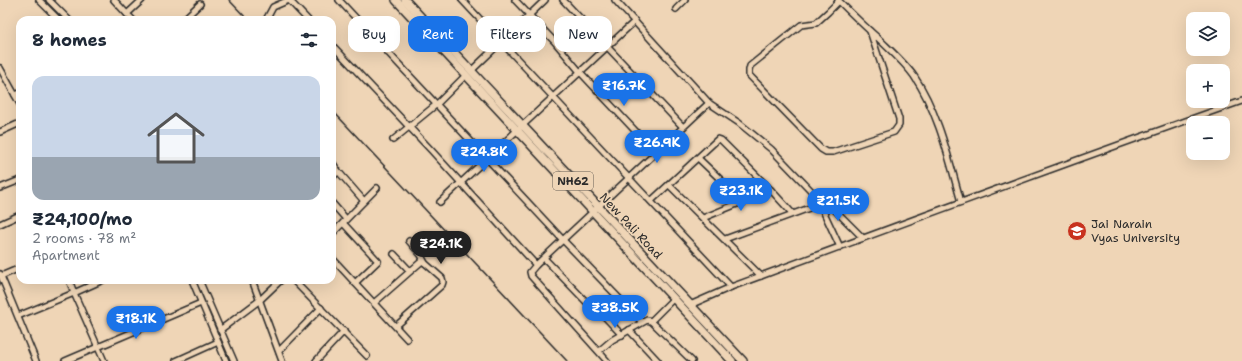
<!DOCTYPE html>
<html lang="en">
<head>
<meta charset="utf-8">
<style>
	body { margin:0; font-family:"Shantell Sans",sans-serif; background:#f2f2f3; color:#1f2937; height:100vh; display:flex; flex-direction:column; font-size:15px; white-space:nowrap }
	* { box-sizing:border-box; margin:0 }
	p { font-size:13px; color:#747a83 }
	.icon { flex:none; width:22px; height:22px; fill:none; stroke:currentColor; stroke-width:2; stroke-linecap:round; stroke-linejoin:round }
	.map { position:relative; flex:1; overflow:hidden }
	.details { position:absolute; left:16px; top:16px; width:320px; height:268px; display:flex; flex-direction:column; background:#fff; border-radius:12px; box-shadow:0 4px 16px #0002 }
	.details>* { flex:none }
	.guide { position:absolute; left:348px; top:16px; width:380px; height:36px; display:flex; gap:8px }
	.tools { position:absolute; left:1186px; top:12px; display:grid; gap:8px }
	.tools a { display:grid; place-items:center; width:44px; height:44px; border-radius:8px; background:#fff; box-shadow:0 4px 16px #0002; font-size:20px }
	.price { position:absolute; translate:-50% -34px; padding:0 9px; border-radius:14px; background:#1a73e8; color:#fff; font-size:13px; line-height:26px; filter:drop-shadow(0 1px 2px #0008) }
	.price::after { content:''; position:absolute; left:50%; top:24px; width:12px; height:9px; margin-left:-6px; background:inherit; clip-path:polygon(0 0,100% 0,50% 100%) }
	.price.on { background:#222; color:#fff }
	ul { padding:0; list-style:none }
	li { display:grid; align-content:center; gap:8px; height:212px; padding:0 16px }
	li+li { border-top:1px solid #e0e1e3 }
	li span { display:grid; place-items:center; height:124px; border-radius:12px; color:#555 }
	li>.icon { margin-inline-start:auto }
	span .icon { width:72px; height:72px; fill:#fffc; stroke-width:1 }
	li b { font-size:17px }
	h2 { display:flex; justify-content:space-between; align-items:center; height:48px; padding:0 16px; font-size:17px }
	.tag { padding:0 14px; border-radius:12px; background:#fff; box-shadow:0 4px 16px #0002; font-size:14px; line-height:36px }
	.tag.on { background:#1a73e8; color:#fff }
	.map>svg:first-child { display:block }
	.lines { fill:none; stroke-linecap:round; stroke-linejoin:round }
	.minor-casing { stroke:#2b2b2b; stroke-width:8 }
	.highway-casing { stroke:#2b2b2b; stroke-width:10 }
	.minor { stroke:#efd5b6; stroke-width:5 }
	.highway { stroke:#efd5b6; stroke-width:7 }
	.rail { stroke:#2b2b2b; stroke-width:1.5 }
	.labels { text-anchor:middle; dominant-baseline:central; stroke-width:4; stroke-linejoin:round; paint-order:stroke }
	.shield { fill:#efd5b6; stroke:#665e55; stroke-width:1 }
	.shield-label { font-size:11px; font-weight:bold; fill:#2b2b2b }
	.poi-label { font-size:12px; fill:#2b2b2b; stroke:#efd5b6; text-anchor:start }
	.street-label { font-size:12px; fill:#2b2b2b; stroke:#efd5b6 }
</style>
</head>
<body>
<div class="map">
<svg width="1242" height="361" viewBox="0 0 1242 361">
	<rect width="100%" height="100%" fill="#efd5b6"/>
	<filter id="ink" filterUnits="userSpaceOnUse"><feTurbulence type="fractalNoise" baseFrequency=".025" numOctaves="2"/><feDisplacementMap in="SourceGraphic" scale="8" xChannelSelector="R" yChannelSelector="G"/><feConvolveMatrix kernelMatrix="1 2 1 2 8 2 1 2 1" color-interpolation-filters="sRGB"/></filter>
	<g filter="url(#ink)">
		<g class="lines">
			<g class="minor-casing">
				<g id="minor">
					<path d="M 39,0 L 59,20"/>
					<path d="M 49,0 L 69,20"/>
					<path d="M 114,0 L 127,14"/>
					<path d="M 289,0 L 308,20"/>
					<path d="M 339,0 L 563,240 L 642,322"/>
					<path d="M 462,0 L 731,287"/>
					<path d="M 515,0 L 554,41 L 580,72 L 656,153"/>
					<path d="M 563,0 L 683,127"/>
					<path d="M 615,0 L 709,103 L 739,123 L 771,149 L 823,203 L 833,208 L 863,238"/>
					<path d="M 838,0 C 851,13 864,26 878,38 C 890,50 904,62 914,76 C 939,113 949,160 961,202"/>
					<path d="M 839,1 L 828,12 L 816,23 L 801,25 L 750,66 L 749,70 L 749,75 L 821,149 L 826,152 L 833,152 L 894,132 L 899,125 L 899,119 L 870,31"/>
					<path d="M 676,9 L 685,0"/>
					<path d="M 133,20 L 127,14 L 142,0"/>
					<path d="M 183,20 L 200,4"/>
					<path d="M 266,20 L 273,7 L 289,0"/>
					<path d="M 332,45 L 431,150 L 536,265 L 709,103"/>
					<path d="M 0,68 L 15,95 L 20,93"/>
					<path d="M 471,71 L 545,0"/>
					<path d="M 15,95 L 20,104"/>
					<path d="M 0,132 L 20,123"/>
					<path d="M 393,140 L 437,104 L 466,75"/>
					<path d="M 698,158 L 744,202"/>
					<path d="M 332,162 L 338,171 L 332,178"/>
					<path d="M 338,171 L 364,201"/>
					<path d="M 669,185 L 761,276"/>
					<path d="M 0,188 L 20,180"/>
					<path d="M 651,201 L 718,139 L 721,140 L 771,190 L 792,213"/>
					<path d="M 440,202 L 635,21"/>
					<path d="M 332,203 L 346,219"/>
					<path d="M 820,204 L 840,247"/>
					<path d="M 703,218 L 771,190"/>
					<path d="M 343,223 L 378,261 L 355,283"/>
					<path d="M 0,224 L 20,215"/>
					<path d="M 332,234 L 377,188"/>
					<path d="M 725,239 L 823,203"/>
					<path d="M 409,241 L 421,255 L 425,263"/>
					<path d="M 394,254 L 410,271"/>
					<path d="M 332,258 L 407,339"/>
					<path d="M 544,258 L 598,314 L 604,316 L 622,335"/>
					<path d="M 536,265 L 530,272 L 531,276 L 607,361"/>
					<path d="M 0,274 L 1,276 L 20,268"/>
					<path d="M 1,276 L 36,361"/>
					<path d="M 69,280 L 74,293 L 103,280"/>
					<path d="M 192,280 L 226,361"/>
					<path d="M 199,280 L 234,361"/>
					<path d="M 252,280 L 282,361"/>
					<path d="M 293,280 L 367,356"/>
					<path d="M 374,303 L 422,261 L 425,263 L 442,278 L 443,282 L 442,285 L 396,326"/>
					<path d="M 690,305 L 731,287 C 901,224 1071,161 1242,101"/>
					<path d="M 18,316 L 74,293 L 104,361"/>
					<path d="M 651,321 L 692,361"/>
					<path d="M 220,330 L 260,300 L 281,280"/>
					<path d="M 629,330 L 658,361"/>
					<path d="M 279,351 L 321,308"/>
					<path d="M 599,351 L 612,340 L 647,320 L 651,321 L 673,299"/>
					<path d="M 65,361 L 201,303"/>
					<path d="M 176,361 L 218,342"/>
					<path d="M 316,361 L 344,331"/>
				</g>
			</g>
			<g class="highway-casing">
				<g id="highway">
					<path d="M 396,0 L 732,361"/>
					<path d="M 405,0 L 743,361"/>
				</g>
			</g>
			<use href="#minor" class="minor"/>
			<use href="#highway" class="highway"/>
			<g class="rail">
				<path d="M 229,0 L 248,20"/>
				<path d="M 332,110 L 567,361"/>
			</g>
		</g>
	</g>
	<defs>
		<g id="university-disc" transform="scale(1)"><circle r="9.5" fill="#c8321e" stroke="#efd5b6"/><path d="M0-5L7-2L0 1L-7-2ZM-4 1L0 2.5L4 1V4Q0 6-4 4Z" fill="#fff"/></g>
	</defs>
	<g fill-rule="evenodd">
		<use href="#university-disc" x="1077" y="231"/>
	</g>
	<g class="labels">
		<rect class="shield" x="553" y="172" width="40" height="18" rx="3"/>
		<g class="shield-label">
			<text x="573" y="181">NH62</text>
		</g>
		<g class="poi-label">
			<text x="1091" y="224">Jai Narain<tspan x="1091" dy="14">Vyas University</tspan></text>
		</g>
		<g class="street-label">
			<text transform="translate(631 226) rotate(47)">New Pali Road</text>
		</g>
	</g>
</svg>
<div class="tools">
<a><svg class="icon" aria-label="layers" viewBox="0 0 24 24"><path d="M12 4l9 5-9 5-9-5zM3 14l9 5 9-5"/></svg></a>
<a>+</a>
<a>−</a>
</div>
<b class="price" style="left:624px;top:107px">₹16.7K</b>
<b class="price" style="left:657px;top:164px">₹26.9K</b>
<b class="price" style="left:484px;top:173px">₹24.8K</b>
<b class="price" style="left:741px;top:212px">₹23.1K</b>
<b class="price" style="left:838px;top:222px">₹21.5K</b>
<b class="price on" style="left:441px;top:265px">₹24.1K</b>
<b class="price" style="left:615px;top:329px">₹38.5K</b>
<b class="price" style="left:136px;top:340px">₹18.1K</b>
<div class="guide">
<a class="tag">Buy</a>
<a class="tag on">Rent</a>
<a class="tag">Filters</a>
<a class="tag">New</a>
</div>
<section class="details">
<h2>8 homes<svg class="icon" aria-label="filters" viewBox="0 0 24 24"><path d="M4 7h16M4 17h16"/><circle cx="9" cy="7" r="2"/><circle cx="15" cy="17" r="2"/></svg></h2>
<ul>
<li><span style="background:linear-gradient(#c9d6e8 65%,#9aa5b1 0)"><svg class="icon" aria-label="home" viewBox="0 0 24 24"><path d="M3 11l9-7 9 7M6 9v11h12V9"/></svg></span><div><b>₹24,100/mo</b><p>2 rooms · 78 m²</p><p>Apartment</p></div></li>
</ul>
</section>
</div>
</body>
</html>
